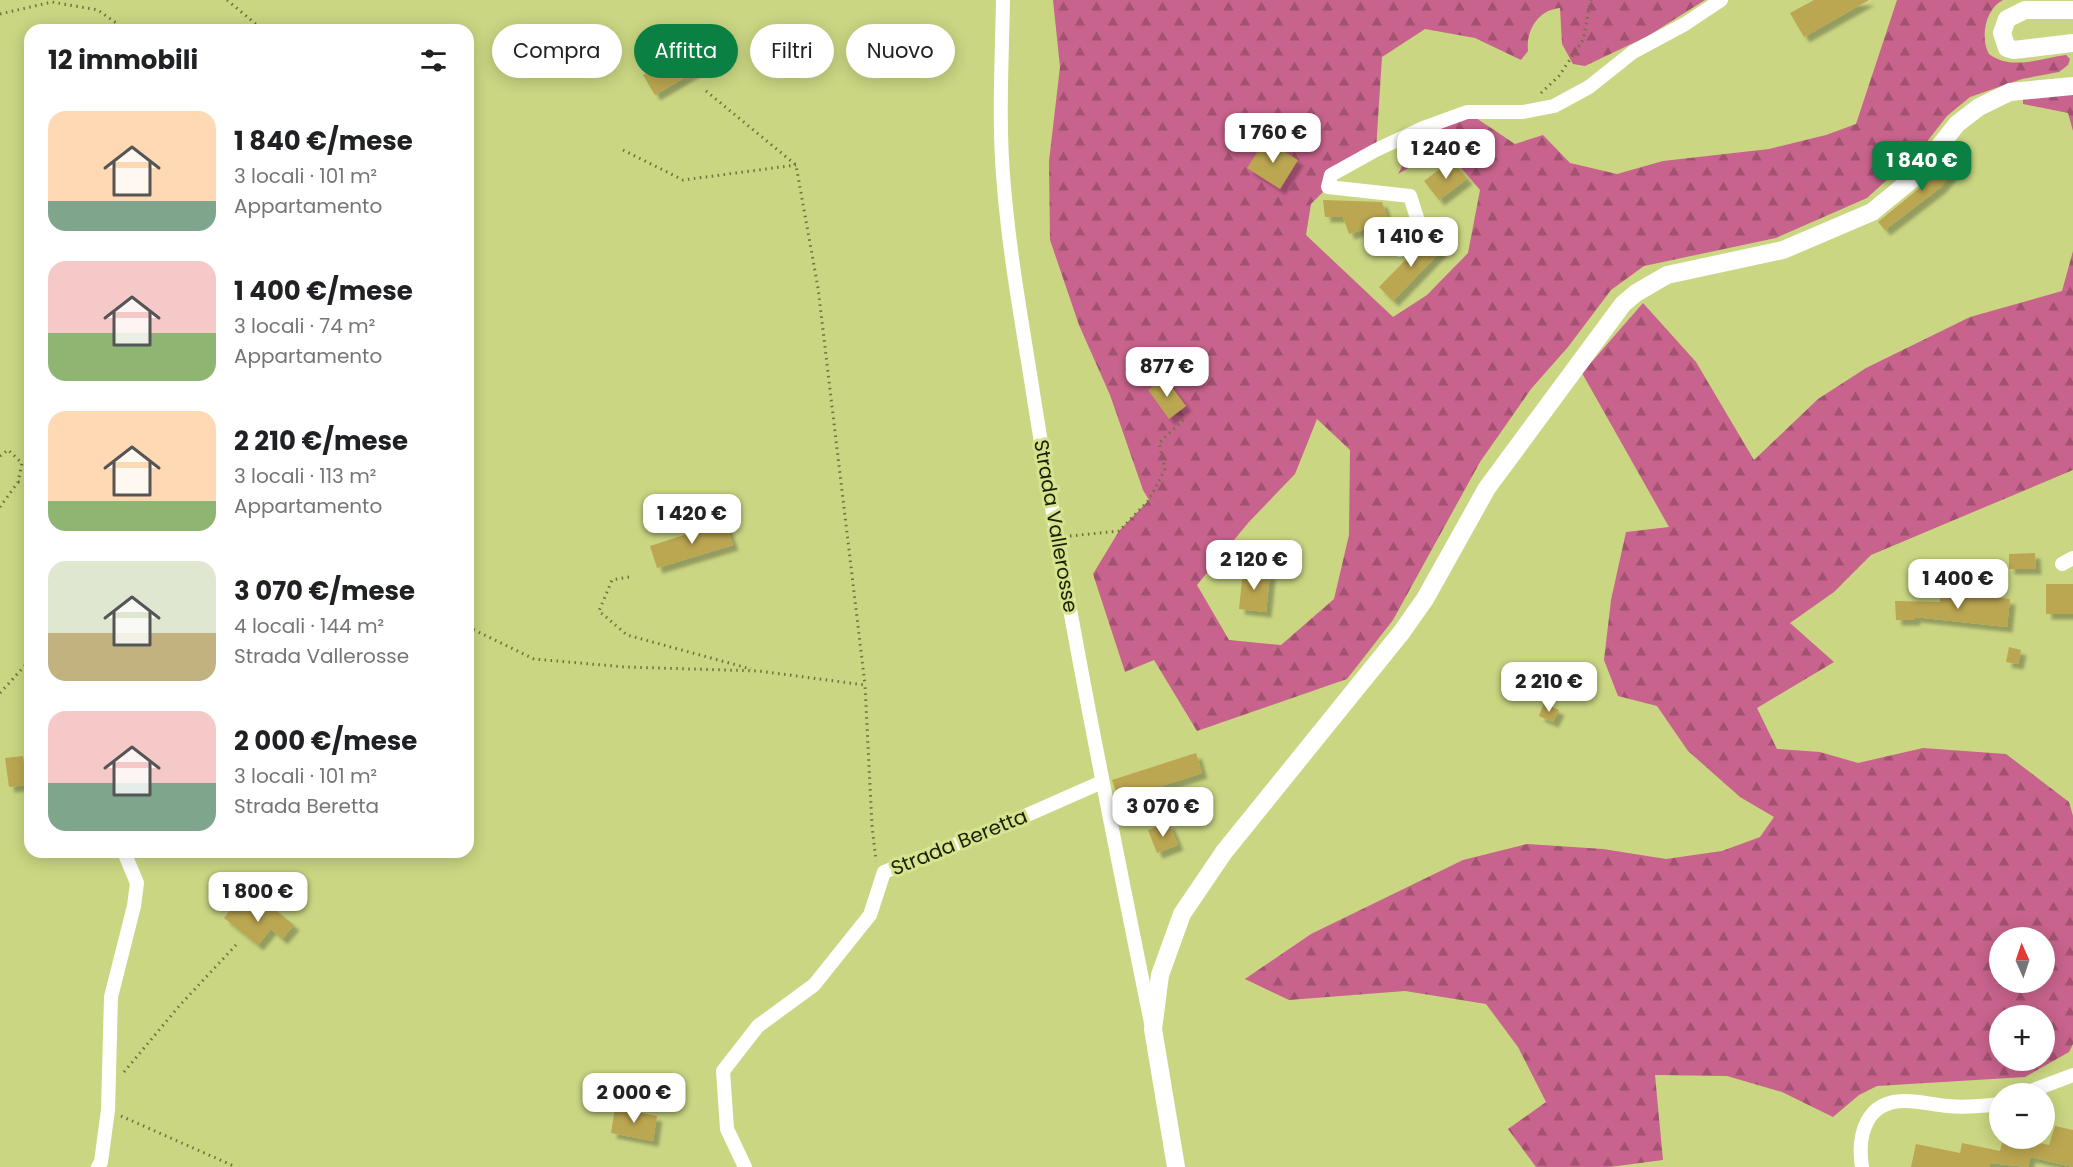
<!DOCTYPE html>
<html lang="it">
<head>
<meta charset="utf-8">
<style>
	body { margin:0; font-family:Poppins,sans-serif; background:#f6f6f6; color:#202124; height:100vh; display:flex; flex-direction:column; font-size:22px; white-space:nowrap }
	* { box-sizing:border-box; margin:0 }
	p { font-size:20px; color:#757577 }
	.icon { flex:none; width:33px; height:33px; fill:none; stroke:currentColor; stroke-width:2; stroke-linecap:round; stroke-linejoin:round }
	.map { position:relative; flex:1; overflow:hidden }
	.drawer { position:absolute; left:24px; top:24px; width:450px; height:834px; display:flex; flex-direction:column; background:#fff; border-radius:18px; box-shadow:0 3px 15px #0003 }
	.drawer>* { flex:none }
	.top-card { position:absolute; left:492px; top:24px; width:570px; height:54px; display:flex; gap:12px }
	.needle { width:39px; rotate:357deg }
	.buttons { position:absolute; left:1989px; top:927px; display:grid; gap:12px }
	.buttons a { display:grid; place-items:center; width:66px; height:66px; border-radius:50%; background:#fff; box-shadow:0 3px 15px #0003; font-size:30px }
	.price { position:absolute; translate:-50% -51px; padding:0 14px; border-radius:12px; background:#fff; color:#222; font-size:20px; line-height:39px; filter:drop-shadow(0 2px 3px #0008) }
	.price::after { content:''; position:absolute; left:50%; top:36px; width:18px; height:14px; margin-left:-9px; background:inherit; clip-path:polygon(0 0,100% 0,50% 100%) }
	.price.current { background:#0b8043; color:#fff }
	ul { padding:0; list-style:none }
	li { display:flex; align-items:center; gap:18px; height:150px; padding:0 24px }
	li span { display:grid; place-items:center; flex:none; width:168px; height:120px; border-radius:18px; color:#555 }
	li>.icon { margin-inline-start:auto }
	span .icon { width:72px; height:72px; fill:#fffc; stroke-width:1 }
	li b { font-size:26px }
	h2 { display:flex; justify-content:space-between; align-items:center; height:72px; padding:0 24px; font-size:26px }
	.chip { padding:0 21px; border-radius:27px; background:#fff; box-shadow:0 3px 15px #0003; font-size:21px; line-height:54px }
	.chip.current { background:#0b8043; color:#fff }
	.map>svg:first-child { display:block }
	.forest { fill:url(#forest-firs); fill-rule:evenodd }
	.building { fill:#bba651; filter:url(#shadow) }
	.lines { fill:none; stroke-linecap:round; stroke-linejoin:round }
	.path { stroke:#6c733c; stroke-width:3; stroke-dasharray:1.5 4.5; stroke-linecap:butt }
	.minor { stroke:#fff; stroke-width:14 }
	.tertiary { stroke:#fff; stroke-width:18 }
	.labels { text-anchor:middle; dominant-baseline:central; stroke-width:6; stroke-linejoin:round; paint-order:stroke }
	.street-label { font-size:20px; fill:#1d2000; stroke:#d6e38f }
</style>
</head>
<body>
<div class="map">
<svg width="2073" height="1167" viewBox="0 0 2073 1167">
	<defs>
		<pattern id="forest-firs" width="22" height="20" patternUnits="userSpaceOnUse" patternTransform="scale(1.5)"><rect width="22" height="20" fill="#c8638d"/><path d="M5 1l3.5 6h-7zM16 11l3.5 6h-7z" fill="#a25171"/></pattern>
		<filter id="shadow"><feDropShadow dx="5.5" dy="5.5" stdDeviation="1.5" flood-color="#0004"/></filter>
	</defs>
	<rect width="100%" height="100%" fill="#cad682"/>
	<g class="forest">
		<path d="M 1053,0 L 1705,0 L 1648,36 L 1585,66 L 1573,64 L 1562,44 L 1560,8 C 1538,10 1526,30 1528,51 L 1521,60 L 1475,38 L 1425,29 L 1382,57 L 1376,150 L 1331,175 L 1328,187 L 1311,204 L 1306,235 L 1393,317 L 1427,295 L 1468,253 L 1480,190 L 1444,148 L 1398,174 L 1423,128 L 1467,112 L 1515,144 L 1543,135 L 1570,163 L 1617,174 L 1663,161 L 1769,149 L 1826,135 L 1856,124 L 1897,0 L 2003,0 C 1985,9 1980,38 1989,54 C 2011,71 2041,58 2066,55 L 2070,59 L 2068,65 L 2059,72 L 2022,79 L 1970,97 L 1947,116 L 1922,148 L 1867,198 L 1776,238 L 1644,266 L 1611,290 L 1568,347 L 1531,389 L 1480,462 L 1393,620 L 1347,679 L 1197,731 L 1154,660 L 1125,672 L 1093,574 L 1119,531 L 1149,500 L 1143,490 L 1110,395 L 1079,325 L 1050,240 L 1049,161 L 1060,67 ZM 1317,419 L 1350,450 L 1349,535 L 1334,599 L 1281,645 L 1229,640 L 1197,585 L 1248,523 L 1295,474 Z"/>
		<path d="M 2073,94 L 2073,131 L 2068,113 L 2023,104 L 2023,98 Z"/>
		<path d="M 2073,251 L 2073,470 L 1871,555 L 1834,592 L 1790,623 L 1834,662 L 1757,708 L 1777,749 L 1820,752 L 1858,763 L 1923,748 L 2006,754 L 2069,802 L 2073,816 L 2073,1044 L 2069,1052 L 2025,1077 L 1877,1086 L 1859,1095 L 1833,1117 L 1782,1092 L 1727,1076 L 1655,1075 L 1663,1160 L 1610,1167 L 1536,1167 L 1508,1129 L 1546,1102 L 1518,1047 L 1486,1004 L 1405,991 L 1289,1000 L 1245,979 L 1311,934 L 1463,860 L 1527,844 L 1603,849 L 1666,859 L 1722,851 L 1760,837 L 1774,817 L 1740,797 L 1688,751 L 1657,706 L 1618,696 L 1604,660 L 1611,600 L 1626,532 L 1669,527 L 1582,373 L 1643,303 L 1696,362 L 1754,460 L 1818,399 L 1866,368 L 1970,317 L 2062,291 ZM 2000,938 L 2044,938 L 2044,982 L 2000,982 ZM 2000,1016 L 2044,1016 L 2044,1060 L 2000,1060 Z"/>
	</g>
	<g class="building">
		<path d="M 1814,0 L 1869,0 L 1804,37 L 1790,13 Z"/>
		<path d="M 710,36 L 721,56 L 655,95 L 643,75 Z"/>
		<path d="M 1265,140 L 1298,160 L 1280,189 L 1247,168 Z"/>
		<path d="M 1946,156 L 1959,165 L 1941,187 L 1885,230 L 1878,222 L 1923,185 Z"/>
		<path d="M 1452,160 L 1467,179 L 1439,200 L 1424,181 Z"/>
		<path d="M 1323,200 L 1382,202 L 1389,222 L 1349,234 L 1343,217 L 1325,217 Z"/>
		<path d="M 1430,235 L 1444,248 L 1393,301 L 1379,287 Z"/>
		<path d="M 1165,378 L 1186,406 L 1169,419 L 1148,390 Z"/>
		<path d="M 725,522 L 733,545 L 657,568 L 650,546 Z"/>
		<path d="M 2035,553 L 2036,569 L 2009,569 L 2009,554 Z"/>
		<path d="M 1243,571 L 1270,574 L 1266,612 L 1239,609 Z"/>
		<rect x="2046" y="584" width="27" height="30"/>
		<path d="M 1941,592 L 2010,599 L 2007,627 L 1915,617 L 1915,620 L 1896,620 L 1895,601 L 1940,602 Z"/>
		<path d="M 2009,647 L 2021,650 L 2018,664 L 2006,662 Z"/>
		<path d="M 1544,703 L 1559,710 L 1553,722 L 1539,716 Z"/>
		<path d="M 1196,753 L 1202,773 L 1119,800 L 1112,780 Z"/>
		<path d="M 23,756 L 27,785 L 9,787 L 5,758 Z"/>
		<path d="M 1169,823 L 1178,845 L 1157,853 L 1148,830 Z"/>
		<path d="M 237,901 L 260,919 L 270,906 L 294,925 L 282,939 L 271,929 L 258,945 L 224,918 Z"/>
		<path d="M 615,1108 L 657,1116 L 653,1141 L 611,1133 Z"/>
		<path d="M 2055,1126 L 2073,1130 L 2073,1167 L 2030,1157 L 2028,1167 L 1990,1163 L 1990,1167 L 1911,1167 L 1916,1144 L 1960,1153 L 1962,1143 L 2000,1151 L 2003,1138 L 2018,1138 L 2049,1145 Z"/>
	</g>
	<g class="lines">
		<g class="path">
			<path d="M 227,0 L 263,30"/>
			<path d="M 0,14 L 52,2 L 98,10 L 126,30"/>
			<path d="M 706,91 L 796,165 L 818,288 L 865,685"/>
			<path d="M 1541,93 L 1559,76 L 1583,40 L 1591,0"/>
			<path d="M 623,150 L 683,180 L 796,165"/>
			<path d="M 0,456 L 8,450 L 22,463 L 18,482 L 0,507"/>
			<path d="M 18,482 L 30,482"/>
			<path d="M 1070,536 L 1119,531 L 1149,500 L 1165,469 L 1159,443 L 1184,419"/>
			<path d="M 629,577 L 612,580 L 599,611 L 627,635 L 751,669"/>
			<path d="M 468,627 L 534,659 L 625,667 L 759,671 L 865,685 L 872,826 L 876,861"/>
			<path d="M 0,693 L 30,660"/>
			<path d="M 124,1072 L 180,1005 L 236,945"/>
			<path d="M 121,1116 L 236,1167"/>
		</g>
		<g class="minor">
			<path d="M 1003,0 C 1002,62 998,125 1004,187 C 1010,259 1023,328 1034,399 C 1067,608 1109,816 1151,1023"/>
			<path d="M 1400,250 L 1419,224 L 1410,196 L 1328,187 L 1331,175 L 1376,150 L 1423,128 L 1467,112 L 1523,112 L 1554,106 L 1589,87 L 1633,52 L 1685,24 L 1721,0"/>
			<path d="M 2062,564 L 2073,558"/>
			<path d="M 2023,1094 L 2073,1075"/>
			<path d="M 98,1167 L 101,1162 L 108,1110 L 111,997 L 134,906 L 137,883 L 124,852"/>
			<path d="M 745,1167 L 727,1129 L 723,1071 L 758,1026 L 814,985 L 870,915 L 884,872 L 995,829 L 1102,782"/>
			<path d="M 1862,1167 C 1857,1135 1866,1100 1906,1101 C 1920,1101 1934,1105 1948,1106 C 1964,1108 1983,1106 2000,1104"/>
		</g>
		<g class="tertiary">
			<path d="M 2073,10 L 2025,10 L 2007,19 L 2002,33 L 2007,48 L 2014,50 L 2073,43"/>
			<path d="M 1176,1167 L 1153,1029 L 1160,975 L 1182,914 L 1224,852 L 1401,633 L 1425,599 L 1487,488 L 1623,304 L 1636,293 L 1667,275 L 1783,250 L 1872,212 L 1916,176 L 1957,124 L 1979,107 L 2010,92 L 2073,86"/>
		</g>
	</g>
	<g class="labels">
		<g class="street-label">
			<text transform="translate(1056 526) rotate(80)">Strada Vallerosse</text>
			<text transform="translate(959 842) rotate(-22)">Strada Beretta</text>
		</g>
	</g>
</svg>
<div class="buttons">
<a><svg class="needle" viewBox="-14 -14 28 28"><path d="M0-13l5 13h-10z" fill="#e53935"/><path d="M0 13l5-13h-10z" fill="#757577"/></svg></a>
<a>+</a>
<a>−</a>
</div>
<b class="price" style="left:1273px;top:164px">1 760 €</b>
<b class="price" style="left:1446px;top:180px">1 240 €</b>
<b class="price current" style="left:1922px;top:192px">1 840 €</b>
<b class="price" style="left:1411px;top:268px">1 410 €</b>
<b class="price" style="left:1167px;top:398px">877 €</b>
<b class="price" style="left:692px;top:545px">1 420 €</b>
<b class="price" style="left:1254px;top:591px">2 120 €</b>
<b class="price" style="left:1958px;top:610px">1 400 €</b>
<b class="price" style="left:1549px;top:713px">2 210 €</b>
<b class="price" style="left:1163px;top:838px">3 070 €</b>
<b class="price" style="left:258px;top:923px">1 800 €</b>
<b class="price" style="left:634px;top:1124px">2 000 €</b>
<div class="top-card">
<a class="chip">Compra</a>
<a class="chip current">Affitta</a>
<a class="chip">Filtri</a>
<a class="chip">Nuovo</a>
</div>
<section class="drawer">
<h2>12 immobili<svg class="icon" aria-label="filters" viewBox="0 0 24 24"><path d="M4 7h16M4 17h16"/><circle cx="9" cy="7" r="2"/><circle cx="15" cy="17" r="2"/></svg></h2>
<ul>
<li><span style="background:linear-gradient(#ffd9b3 75%,#7fa58c 0)"><svg class="icon" aria-label="home" viewBox="0 0 24 24"><path d="M3 11l9-7 9 7M6 9v11h12V9"/></svg></span><div><b>1 840 €/mese</b><p>3 locali · 101 m²</p><p>Appartamento</p></div></li>
<li><span style="background:linear-gradient(#f6c9c9 60%,#8fb573 0)"><svg class="icon" aria-label="home" viewBox="0 0 24 24"><path d="M3 11l9-7 9 7M6 9v11h12V9"/></svg></span><div><b>1 400 €/mese</b><p>3 locali · 74 m²</p><p>Appartamento</p></div></li>
<li><span style="background:linear-gradient(#ffd9b3 75%,#8fb573 0)"><svg class="icon" aria-label="home" viewBox="0 0 24 24"><path d="M3 11l9-7 9 7M6 9v11h12V9"/></svg></span><div><b>2 210 €/mese</b><p>3 locali · 113 m²</p><p>Appartamento</p></div></li>
<li><span style="background:linear-gradient(#dfe7d0 60%,#c2b280 0)"><svg class="icon" aria-label="home" viewBox="0 0 24 24"><path d="M3 11l9-7 9 7M6 9v11h12V9"/></svg></span><div><b>3 070 €/mese</b><p>4 locali · 144 m²</p><p>Strada Vallerosse</p></div></li>
<li><span style="background:linear-gradient(#f6c9c9 60%,#7fa58c 0)"><svg class="icon" aria-label="home" viewBox="0 0 24 24"><path d="M3 11l9-7 9 7M6 9v11h12V9"/></svg></span><div><b>2 000 €/mese</b><p>3 locali · 101 m²</p><p>Strada Beretta</p></div></li>
</ul>
</section>
</div>
</body>
</html>
